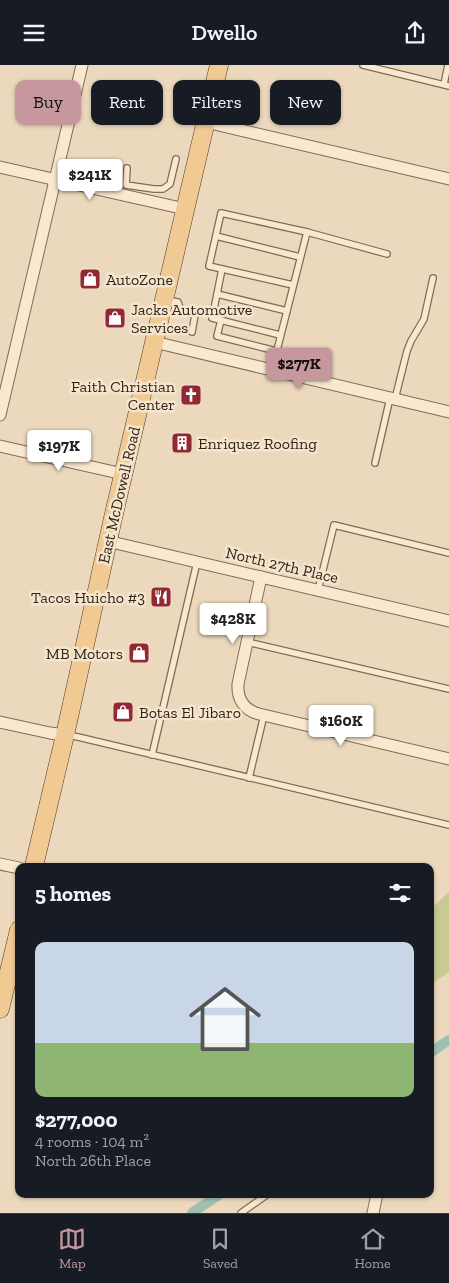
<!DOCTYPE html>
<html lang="en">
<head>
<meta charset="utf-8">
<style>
	body { margin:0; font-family:"Zilla Slab",serif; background:#242831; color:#f1f3f6; height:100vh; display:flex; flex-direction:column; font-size:19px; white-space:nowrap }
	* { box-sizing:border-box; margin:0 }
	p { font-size:16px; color:#9ea1a6 }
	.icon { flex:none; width:28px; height:28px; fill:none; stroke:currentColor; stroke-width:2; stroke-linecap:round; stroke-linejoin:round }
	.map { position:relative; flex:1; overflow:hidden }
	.panel { position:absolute; left:15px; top:798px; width:419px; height:335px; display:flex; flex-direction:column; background:#171b24; border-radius:10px; box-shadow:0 1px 4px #0004 }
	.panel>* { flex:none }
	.hud { position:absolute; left:15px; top:15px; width:420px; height:45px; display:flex; gap:10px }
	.price { position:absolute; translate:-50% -42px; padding:0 11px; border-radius:5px; background:#fff; color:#222; font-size:16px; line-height:32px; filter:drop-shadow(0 1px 2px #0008) }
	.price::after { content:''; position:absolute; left:50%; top:30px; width:15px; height:11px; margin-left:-8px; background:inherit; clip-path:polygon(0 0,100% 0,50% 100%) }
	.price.selected { background:#c6989e; color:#111 }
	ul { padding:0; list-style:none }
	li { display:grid; align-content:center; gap:10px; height:265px; padding:0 20px }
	li span { display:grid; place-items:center; height:155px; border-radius:10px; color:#555 }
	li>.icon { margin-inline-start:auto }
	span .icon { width:90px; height:90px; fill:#fffc; stroke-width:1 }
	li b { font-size:21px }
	h2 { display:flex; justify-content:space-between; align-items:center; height:60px; padding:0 20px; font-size:21px }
	.tag { padding:0 18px; border-radius:10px; background:#171b24; box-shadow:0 1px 4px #0004; font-size:18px; line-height:45px }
	.tag.selected { background:#c6989e; color:#111 }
	header { display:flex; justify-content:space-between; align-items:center; height:65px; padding:0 20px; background:#171b24; font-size:22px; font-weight:600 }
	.dock { display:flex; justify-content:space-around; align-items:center; height:70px; border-top:1px solid #363941; background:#171b24; font-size:14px; color:#9ea1a6 }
	.dock a { display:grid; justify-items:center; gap:2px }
	.dock .selected { color:#c6989e }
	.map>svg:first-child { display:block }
	.green { fill:#c9ca91 }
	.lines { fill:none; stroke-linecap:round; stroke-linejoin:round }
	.canal { stroke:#a0beb2; stroke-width:10 }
	.lane-casing { stroke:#846a56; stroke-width:8 }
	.street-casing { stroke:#846a56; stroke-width:13 }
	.primary-casing { stroke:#51392b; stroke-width:19 }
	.lane { stroke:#f8e8cf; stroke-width:5.5 }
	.street { stroke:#f8e8cf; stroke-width:11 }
	.primary { stroke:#f1ca93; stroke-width:18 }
	.labels { text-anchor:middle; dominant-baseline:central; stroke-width:5; stroke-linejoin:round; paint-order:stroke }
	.poi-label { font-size:16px; fill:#33241b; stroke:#f4e5cc; text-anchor:start }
	.street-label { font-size:16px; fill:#33241b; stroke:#f4e5cc }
</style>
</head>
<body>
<header><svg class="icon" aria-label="menu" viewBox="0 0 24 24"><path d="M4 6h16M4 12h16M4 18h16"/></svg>Dwello<svg class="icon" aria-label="share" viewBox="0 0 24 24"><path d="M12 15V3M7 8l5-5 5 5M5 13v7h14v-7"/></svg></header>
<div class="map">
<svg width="449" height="1148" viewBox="0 0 449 1148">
	<rect width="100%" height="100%" fill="#ecd9bd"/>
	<path class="green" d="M 449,827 L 449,907 L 430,920 L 430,854 L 435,851 L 431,844 Z"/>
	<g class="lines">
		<g class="canal">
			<path d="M 430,988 L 449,975"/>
			<path d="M 192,1148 L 220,1129"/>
		</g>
		<g class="lane-casing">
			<g id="lane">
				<path d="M 363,0 L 449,21"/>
				<path d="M 444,19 L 448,0"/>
				<path d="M 127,103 L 126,120 L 154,124 L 163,124 L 170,119 L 176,94"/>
				<path d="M 307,167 L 387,189"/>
				<path d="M 216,171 L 300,192"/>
				<path d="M 217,229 L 222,204"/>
				<path d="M 166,235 L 178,237 L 181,246 L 195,250 L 192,267"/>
				<path d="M 221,255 L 217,271 L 276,286"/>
				<path d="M 280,270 L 212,253 L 217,229 L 287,246"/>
				<path d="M 272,305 L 307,167 L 221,148 L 209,201 L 293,220"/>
				<path d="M 395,334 L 407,286 L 411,276 L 424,254 L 433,213"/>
				<path d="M 375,398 L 390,333"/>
				<path d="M 318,525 L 334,460 L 449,488"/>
				<path d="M 247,577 L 449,624"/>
				<path d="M 67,670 L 78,672 L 449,760"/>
				<path d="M 152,690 L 197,497"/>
				<path d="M 249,713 L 264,650"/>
				<path d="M 241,1148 L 268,1129"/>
			</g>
		</g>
		<g class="street-casing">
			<g id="street">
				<path d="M 206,57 L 449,114"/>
				<path d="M 0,102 L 185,144"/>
				<path d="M 154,277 L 449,347"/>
				<path d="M 0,350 L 82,0"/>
				<path d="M 0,381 L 123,409"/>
				<path d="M 107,476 L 449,556"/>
				<path d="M 261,512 L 238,619 C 237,634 244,645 259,649 L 449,694"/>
				<path d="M 0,657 L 50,668 L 65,670"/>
				<path d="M 0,799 L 19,803"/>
				<path d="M 373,1148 L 377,1129"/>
			</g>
		</g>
		<g class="primary-casing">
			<g id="primary">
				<path d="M 34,801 L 65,670 L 113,453 L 219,0"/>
				<path d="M 0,944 L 19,865"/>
			</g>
		</g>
		<use href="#lane" class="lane"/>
		<use href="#street" class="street"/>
		<use href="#primary" class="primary"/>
	</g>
	<defs>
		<g id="shop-square" transform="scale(1.125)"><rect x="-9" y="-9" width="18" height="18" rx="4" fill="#912833" stroke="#f4e5cc"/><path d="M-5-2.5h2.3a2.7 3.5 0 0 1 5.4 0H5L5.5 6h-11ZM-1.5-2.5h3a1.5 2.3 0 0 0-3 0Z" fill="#fff"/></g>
		<g id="church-square" transform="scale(1.125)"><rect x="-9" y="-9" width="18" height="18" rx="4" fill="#912833" stroke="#f4e5cc"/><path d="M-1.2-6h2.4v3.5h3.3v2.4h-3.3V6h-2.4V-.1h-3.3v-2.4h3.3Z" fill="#fff"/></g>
		<g id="building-square" transform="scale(1.125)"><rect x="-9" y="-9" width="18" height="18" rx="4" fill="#912833" stroke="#f4e5cc"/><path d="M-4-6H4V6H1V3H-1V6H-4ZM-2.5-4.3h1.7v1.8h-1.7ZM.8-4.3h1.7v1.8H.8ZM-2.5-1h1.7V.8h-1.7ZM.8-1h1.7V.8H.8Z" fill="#fff"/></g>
		<g id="restaurant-square" transform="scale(1.125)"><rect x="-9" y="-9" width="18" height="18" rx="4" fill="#912833" stroke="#f4e5cc"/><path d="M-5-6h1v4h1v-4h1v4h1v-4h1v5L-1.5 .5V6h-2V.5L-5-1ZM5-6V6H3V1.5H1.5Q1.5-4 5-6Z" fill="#fff"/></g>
	</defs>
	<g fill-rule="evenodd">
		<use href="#shop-square" x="90" y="214"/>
		<use href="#shop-square" x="115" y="253"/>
		<use href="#church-square" x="191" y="330"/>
		<use href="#building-square" x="182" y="378"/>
		<use href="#restaurant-square" x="161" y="532"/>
		<use href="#shop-square" x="139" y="588"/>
		<use href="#shop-square" x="123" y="647"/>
	</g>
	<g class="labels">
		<g class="poi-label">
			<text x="106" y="214">AutoZone</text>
			<text x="131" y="244">Jacks Automotive<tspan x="131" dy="18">Services</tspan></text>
			<text x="175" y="321" text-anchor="end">Faith Christian<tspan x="175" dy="18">Center</tspan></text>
			<text x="198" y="378">Enriquez Roofing</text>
			<text x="145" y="532" text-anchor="end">Tacos Huicho #3</text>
			<text x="123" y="588" text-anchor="end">MB Motors</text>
			<text x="139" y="647">Botas El Jibaro</text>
		</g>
		<g class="street-label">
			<text transform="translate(119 430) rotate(-77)">East McDowell Road</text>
			<text transform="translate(282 500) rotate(13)">North 27th Place</text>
		</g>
	</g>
</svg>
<b class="price" style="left:90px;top:136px">$241K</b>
<b class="price selected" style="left:299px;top:325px">$277K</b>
<b class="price" style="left:59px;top:407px">$197K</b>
<b class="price" style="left:233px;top:580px">$428K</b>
<b class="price" style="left:341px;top:682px">$160K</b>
<div class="hud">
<a class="tag selected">Buy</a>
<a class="tag">Rent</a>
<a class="tag">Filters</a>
<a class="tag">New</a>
</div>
<section class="panel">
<h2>5 homes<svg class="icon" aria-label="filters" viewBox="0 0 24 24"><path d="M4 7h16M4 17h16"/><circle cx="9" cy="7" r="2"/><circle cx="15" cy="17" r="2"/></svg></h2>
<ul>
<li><span style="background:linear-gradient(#c9d6e8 65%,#8fb573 0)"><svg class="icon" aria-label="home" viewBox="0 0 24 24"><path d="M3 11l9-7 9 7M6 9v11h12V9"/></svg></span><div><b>$277,000</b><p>4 rooms · 104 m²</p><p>North 26th Place</p></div></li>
</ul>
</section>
</div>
<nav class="dock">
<a class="selected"><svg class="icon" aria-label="map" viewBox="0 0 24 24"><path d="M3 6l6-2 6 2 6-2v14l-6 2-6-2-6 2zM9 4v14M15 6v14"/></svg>Map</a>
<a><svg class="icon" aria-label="saved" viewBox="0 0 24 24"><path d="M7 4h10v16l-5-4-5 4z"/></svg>Saved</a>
<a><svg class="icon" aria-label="home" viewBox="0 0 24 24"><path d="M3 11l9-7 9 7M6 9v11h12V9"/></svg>Home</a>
</nav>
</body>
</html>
